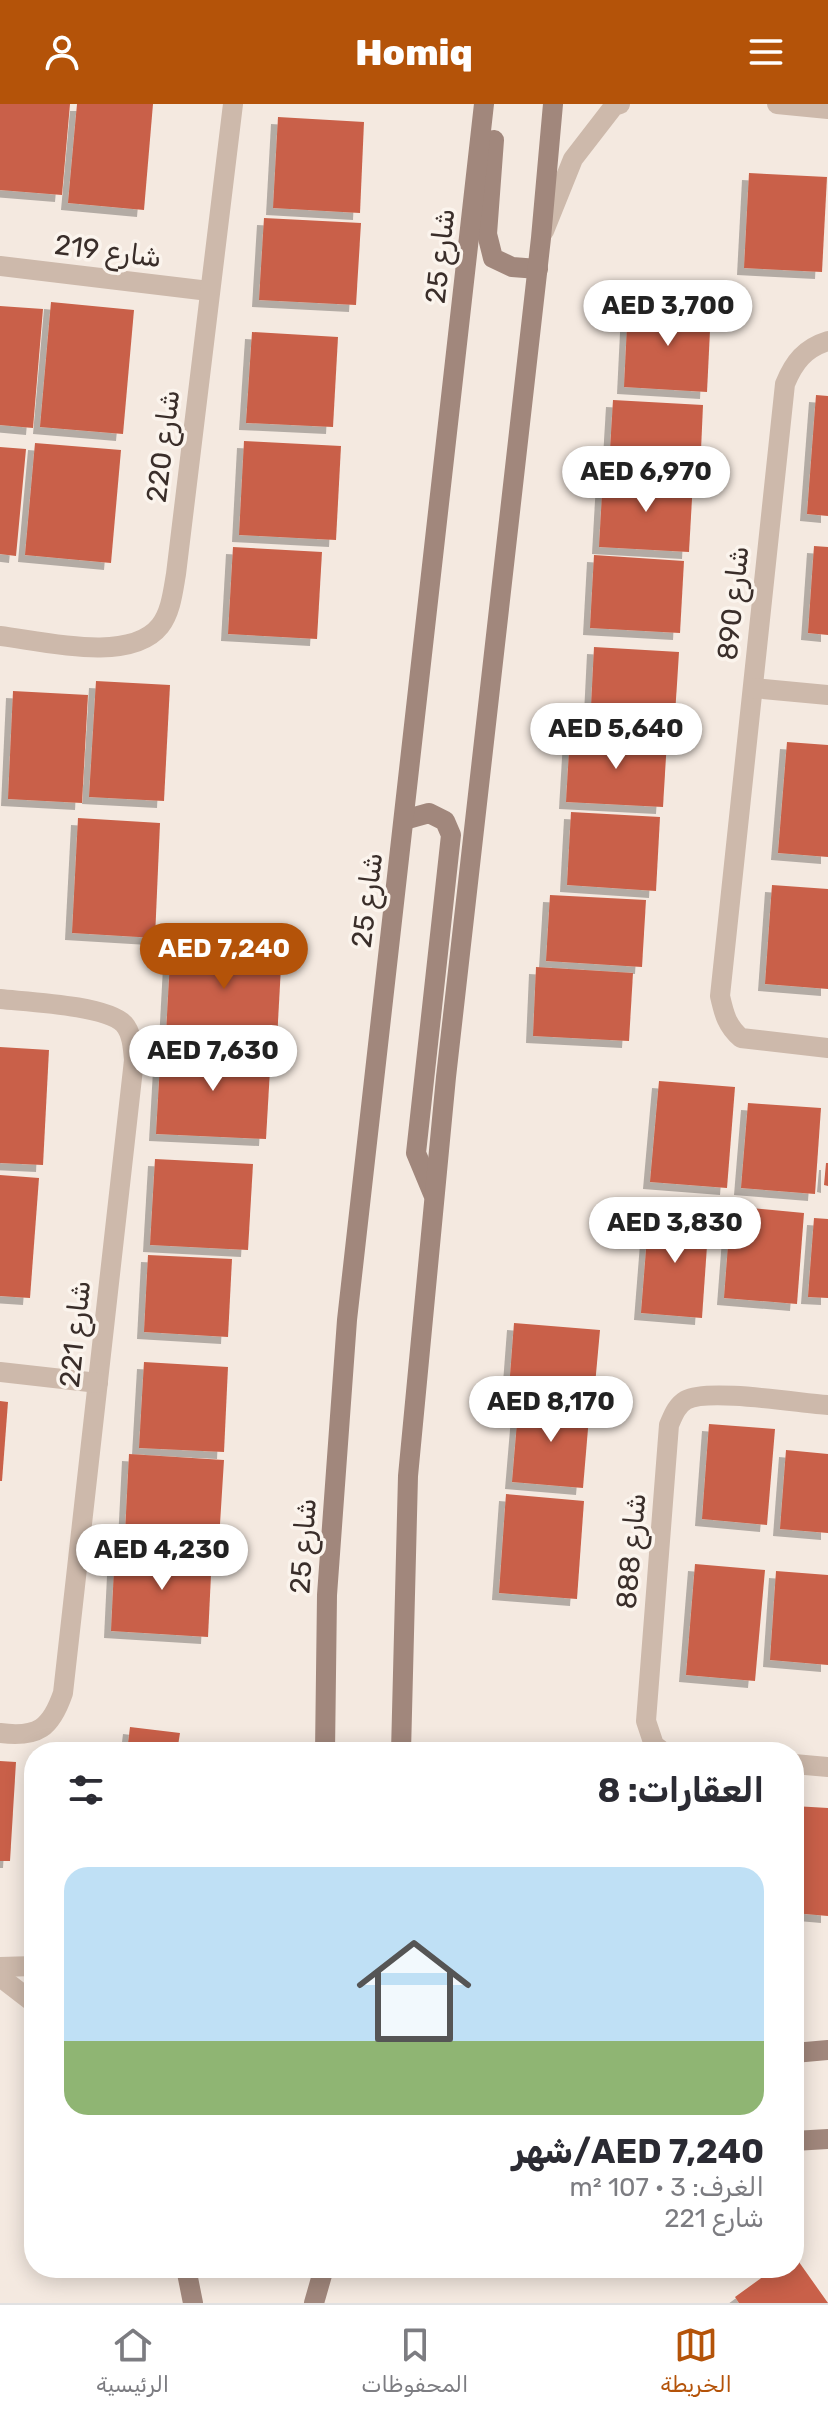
<!DOCTYPE html>
<html lang="ar">
<head>
<meta charset="utf-8">
<style>
	body { margin:0; font-family:Rubik,Vazirmatn,sans-serif; background:#f7f7f7; color:#2b2b33; direction:rtl; height:100vh; display:flex; flex-direction:column; font-size:30px; white-space:nowrap }
	* { box-sizing:border-box; margin:0 }
	p { font-size:26px; color:#7c7c81 }
	.icon { flex:none; width:44px; height:44px; fill:none; stroke:currentColor; stroke-width:2; stroke-linecap:round; stroke-linejoin:round }
	.map { position:relative; flex:1; overflow:hidden; direction:ltr }
	.side { position:absolute; left:24px; top:1638px; width:780px; height:536px; display:flex; flex-direction:column; background:#fff; border-radius:32px; box-shadow:0 4px 20px #0003; direction:rtl }
	.side>* { flex:none }
	.price { position:absolute; translate:-50% -68px; padding:0 18px; border-radius:28px; background:#fff; color:#222; font-size:26px; line-height:52px; filter:drop-shadow(0 2px 4px #0008) }
	.price::after { content:''; position:absolute; left:50%; top:48px; width:24px; height:18px; margin-left:-12px; background:inherit; clip-path:polygon(0 0,100% 0,50% 100%) }
	.price.current { background:#b45309; color:#fff }
	ul { padding:0; list-style:none }
	li { display:grid; align-content:center; gap:16px; height:424px; padding:0 40px }
	li+li { border-top:2px solid #e1e1e2 }
	li span { display:grid; place-items:center; height:248px; border-radius:24px; color:#555 }
	li>.icon { margin-inline-start:auto }
	span .icon { width:144px; height:144px; fill:#fffc; stroke-width:1 }
	li b { font-size:34px }
	h2 { display:flex; justify-content:space-between; align-items:center; height:96px; padding:0 40px; font-size:34px }
	header { display:flex; justify-content:space-between; align-items:center; height:104px; padding:0 40px; background:#b45309; color:#fff; font-size:36px; font-weight:800 }
	.tabs { display:flex; justify-content:space-around; align-items:center; height:112px; border-top:2px solid #e1e1e2; background:#fff; font-size:22px; color:#7c7c81 }
	.tabs a { display:grid; justify-items:center; gap:4px }
	.tabs .current { color:#b45309 }
	.map>svg:first-child { display:block }
	.building { fill:#c96148; filter:url(#shadow) }
	.lines { fill:none; stroke-linecap:round; stroke-linejoin:round }
	.street { stroke:#cdb9ab; stroke-width:20 }
	.secondary { stroke:#a1877c; stroke-width:20 }
	.labels { text-anchor:middle; dominant-baseline:central; stroke-width:7; stroke-linejoin:round; paint-order:stroke }
	.street-label { font-size:28px; fill:#3a2e2a; stroke:#fbf4ed }
</style>
</head>
<body>
<header><svg class="icon" aria-label="menu" viewBox="0 0 24 24"><path d="M4 6h16M4 12h16M4 18h16"/></svg>Homiq<svg class="icon" aria-label="person" viewBox="0 0 24 24"><circle cx="12" cy="8" r="4"/><path d="M4 21q1-7 8-7t8 7"/></svg></header>
<div class="map">
<svg width="828" height="2199" viewBox="0 0 828 2199">
	<defs>
		<filter id="shadow"><feDropShadow dx="-7" dy="7" stdDeviation="0" flood-color="#0004"/></filter>
	</defs>
	<rect width="100%" height="100%" fill="#f4e9e0"/>
	<g class="building">
		<path d="M 0,0 L 70,0 L 62,91 L 0,86 Z"/>
		<path d="M 77,0 L 153,0 L 144,106 L 68,99 Z"/>
		<path d="M 278,13 L 364,18 L 360,109 L 273,104 Z"/>
		<path d="M 749,69 L 827,73 L 822,168 L 744,164 Z"/>
		<path d="M 264,114 L 361,119 L 356,201 L 259,196 Z"/>
		<path d="M 51,198 L 134,206 L 123,330 L 40,323 Z"/>
		<path d="M 628,201 L 711,206 L 707,288 L 624,283 Z"/>
		<path d="M 0,202 L 43,205 L 33,324 L 0,321 Z"/>
		<path d="M 252,228 L 338,233 L 333,323 L 246,319 Z"/>
		<path d="M 816,291 L 828,292 L 828,412 L 807,410 Z"/>
		<path d="M 613,296 L 703,301 L 700,369 L 609,363 Z"/>
		<path d="M 244,337 L 341,342 L 336,436 L 239,431 Z"/>
		<path d="M 35,339 L 121,346 L 111,459 L 25,451 Z"/>
		<path d="M 0,343 L 26,345 L 16,452 L 0,450 Z"/>
		<path d="M 603,372 L 693,377 L 689,448 L 599,443 Z"/>
		<path d="M 814,442 L 828,443 L 828,531 L 808,529 Z"/>
		<path d="M 233,443 L 322,448 L 317,535 L 228,530 Z"/>
		<path d="M 594,451 L 684,457 L 680,529 L 590,524 Z"/>
		<path d="M 594,543 L 679,548 L 674,627 L 590,623 Z"/>
		<path d="M 96,577 L 170,581 L 164,697 L 89,693 Z"/>
		<path d="M 13,587 L 88,591 L 82,699 L 8,695 Z"/>
		<path d="M 570,630 L 667,636 L 663,703 L 566,698 Z"/>
		<path d="M 787,638 L 828,641 L 828,753 L 778,749 Z"/>
		<path d="M 571,708 L 660,713 L 656,787 L 567,781 Z"/>
		<path d="M 78,714 L 160,719 L 155,834 L 72,829 Z"/>
		<path d="M 772,781 L 828,785 L 828,885 L 765,880 Z"/>
		<path d="M 550,791 L 646,796 L 642,863 L 546,857 Z"/>
		<path d="M 171,838 L 282,844 L 277,936 L 166,930 Z"/>
		<path d="M 536,863 L 633,869 L 629,937 L 533,932 Z"/>
		<path d="M 161,942 L 271,948 L 266,1035 L 156,1030 Z"/>
		<path d="M 0,943 L 49,946 L 43,1061 L 0,1059 Z"/>
		<path d="M 659,977 L 735,983 L 727,1084 L 650,1078 Z"/>
		<path d="M 748,999 L 821,1004 L 815,1090 L 741,1084 Z"/>
		<path d="M 155,1055 L 253,1060 L 248,1146 L 150,1141 Z"/>
		<path d="M 826,1059 L 828,1059 L 828,1082 L 824,1081 Z"/>
		<path d="M 0,1071 L 39,1074 L 30,1194 L 0,1192 Z"/>
		<path d="M 731,1102 L 804,1109 L 797,1200 L 724,1194 Z"/>
		<path d="M 649,1108 L 709,1113 L 702,1214 L 641,1209 Z"/>
		<path d="M 814,1114 L 828,1115 L 828,1194 L 808,1193 Z"/>
		<path d="M 148,1151 L 232,1155 L 228,1233 L 144,1228 Z"/>
		<path d="M 514,1219 L 600,1226 L 594,1292 L 509,1285 Z"/>
		<path d="M 144,1258 L 228,1263 L 224,1348 L 139,1344 Z"/>
		<path d="M 519,1295 L 590,1301 L 583,1384 L 512,1378 Z"/>
		<path d="M 0,1297 L 8,1298 L 2,1377 L 0,1377 Z"/>
		<path d="M 709,1320 L 775,1325 L 767,1421 L 702,1415 Z"/>
		<path d="M 786,1346 L 828,1350 L 828,1429 L 780,1425 Z"/>
		<path d="M 129,1350 L 224,1356 L 219,1436 L 125,1430 Z"/>
		<path d="M 506,1390 L 584,1397 L 577,1495 L 499,1489 Z"/>
		<path d="M 115,1444 L 212,1450 L 208,1533 L 111,1527 Z"/>
		<path d="M 695,1460 L 765,1466 L 755,1577 L 686,1571 Z"/>
		<path d="M 776,1467 L 828,1471 L 828,1561 L 770,1556 Z"/>
		<path d="M 130,1623 L 180,1629 L 177,1648 L 127,1648 Z"/>
		<path d="M 0,1657 L 16,1658 L 10,1757 L 0,1757 Z"/>
		<path d="M 794,1702 L 828,1704 L 828,1812 L 794,1809 Z"/>
		<path d="M 794,2151 L 828,2199 L 739,2199 L 735,2193 L 775,2164 L 794,2164 Z"/>
	</g>
	<g class="lines">
		<g class="street">
			<path d="M 777,0 L 828,5"/>
			<path d="M 544,127 L 573,55 L 614,2 L 620,0"/>
			<path d="M 0,162 L 209,187"/>
			<path d="M 828,237 C 805,244 794,258 785,280 L 720,892 C 724,910 727,922 741,934 L 828,944"/>
			<path d="M 0,532 C 42,537 130,560 160,522 C 171,508 173,487 176,470 L 233,0"/>
			<path d="M 753,584 L 828,591"/>
			<path d="M 0,895 C 27,898 105,901 124,920 C 132,929 133,944 134,956 L 63,1589 C 51,1624 38,1634 0,1629"/>
			<path d="M 0,1268 L 98,1279"/>
			<path d="M 663,1648 L 654,1641 L 646,1617 L 669,1321 C 673,1312 676,1302 686,1296 C 709,1284 798,1299 828,1301"/>
			<path d="M 794,1660 L 828,1663"/>
			<path d="M 0,1863 L 34,1862"/>
			<path d="M 0,1873 L 34,1899"/>
		</g>
		<g class="secondary">
			<path d="M 494,36 L 487,130 L 493,154 L 512,163 L 538,165"/>
			<path d="M 404,716 L 429,709 L 445,717 L 451,731 L 416,1049 L 433,1090"/>
			<path d="M 325,1648 L 327,1491 L 347,1216 L 484,0"/>
			<path d="M 401,1648 L 408,1372 L 446,973 L 541,134 L 553,0"/>
			<path d="M 794,1949 L 828,1946"/>
			<path d="M 794,2037 L 828,2035"/>
			<path d="M 186,2164 L 193,2199"/>
			<path d="M 314,2199 L 324,2164"/>
		</g>
	</g>
	<g class="labels">
		<g class="street-label">
			<text transform="translate(108 147) rotate(7)">شارع 219</text>
			<text transform="translate(440 152) rotate(-84)">شارع 25</text>
			<text transform="translate(163 342) rotate(-83)">شارع 220</text>
			<text transform="translate(733 499) rotate(-84)">شارع 890</text>
			<text transform="translate(367 796) rotate(-83)">شارع 25</text>
			<text transform="translate(75 1230) rotate(-84)">شارع 221</text>
			<text transform="translate(303 1442) rotate(-86)">شارع 25</text>
			<text transform="translate(631 1447) rotate(-85)">شارع 888</text>
		</g>
	</g>
</svg>
<b class="price" style="left:668px;top:244px">AED 3,700</b>
<b class="price" style="left:646px;top:410px">AED 6,970</b>
<b class="price" style="left:616px;top:667px">AED 5,640</b>
<b class="price current" style="left:224px;top:887px">AED 7,240</b>
<b class="price" style="left:213px;top:989px">AED 7,630</b>
<b class="price" style="left:675px;top:1161px">AED 3,830</b>
<b class="price" style="left:551px;top:1340px">AED 8,170</b>
<b class="price" style="left:162px;top:1488px">AED 4,230</b>
<section class="side">
<h2>العقارات: 8<svg class="icon" aria-label="filters" viewBox="0 0 24 24"><path d="M4 7h16M4 17h16"/><circle cx="9" cy="7" r="2"/><circle cx="15" cy="17" r="2"/></svg></h2>
<ul>
<li><span style="background:linear-gradient(#bfe0f5 70%,#8fb573 0)"><svg class="icon" aria-label="home" viewBox="0 0 24 24"><path d="M3 11l9-7 9 7M6 9v11h12V9"/></svg></span><div><b>AED 7,240/شهر</b><p>الغرف: 3 · 107 m²</p><p>شارع 221</p></div></li>
</ul>
</section>
</div>
<nav class="tabs">
<a class="current"><svg class="icon" aria-label="map" viewBox="0 0 24 24"><path d="M3 6l6-2 6 2 6-2v14l-6 2-6-2-6 2zM9 4v14M15 6v14"/></svg>الخريطة</a>
<a><svg class="icon" aria-label="saved" viewBox="0 0 24 24"><path d="M7 4h10v16l-5-4-5 4z"/></svg>المحفوظات</a>
<a><svg class="icon" aria-label="home" viewBox="0 0 24 24"><path d="M3 11l9-7 9 7M6 9v11h12V9"/></svg>الرئيسية</a>
</nav>
</body>
</html>
